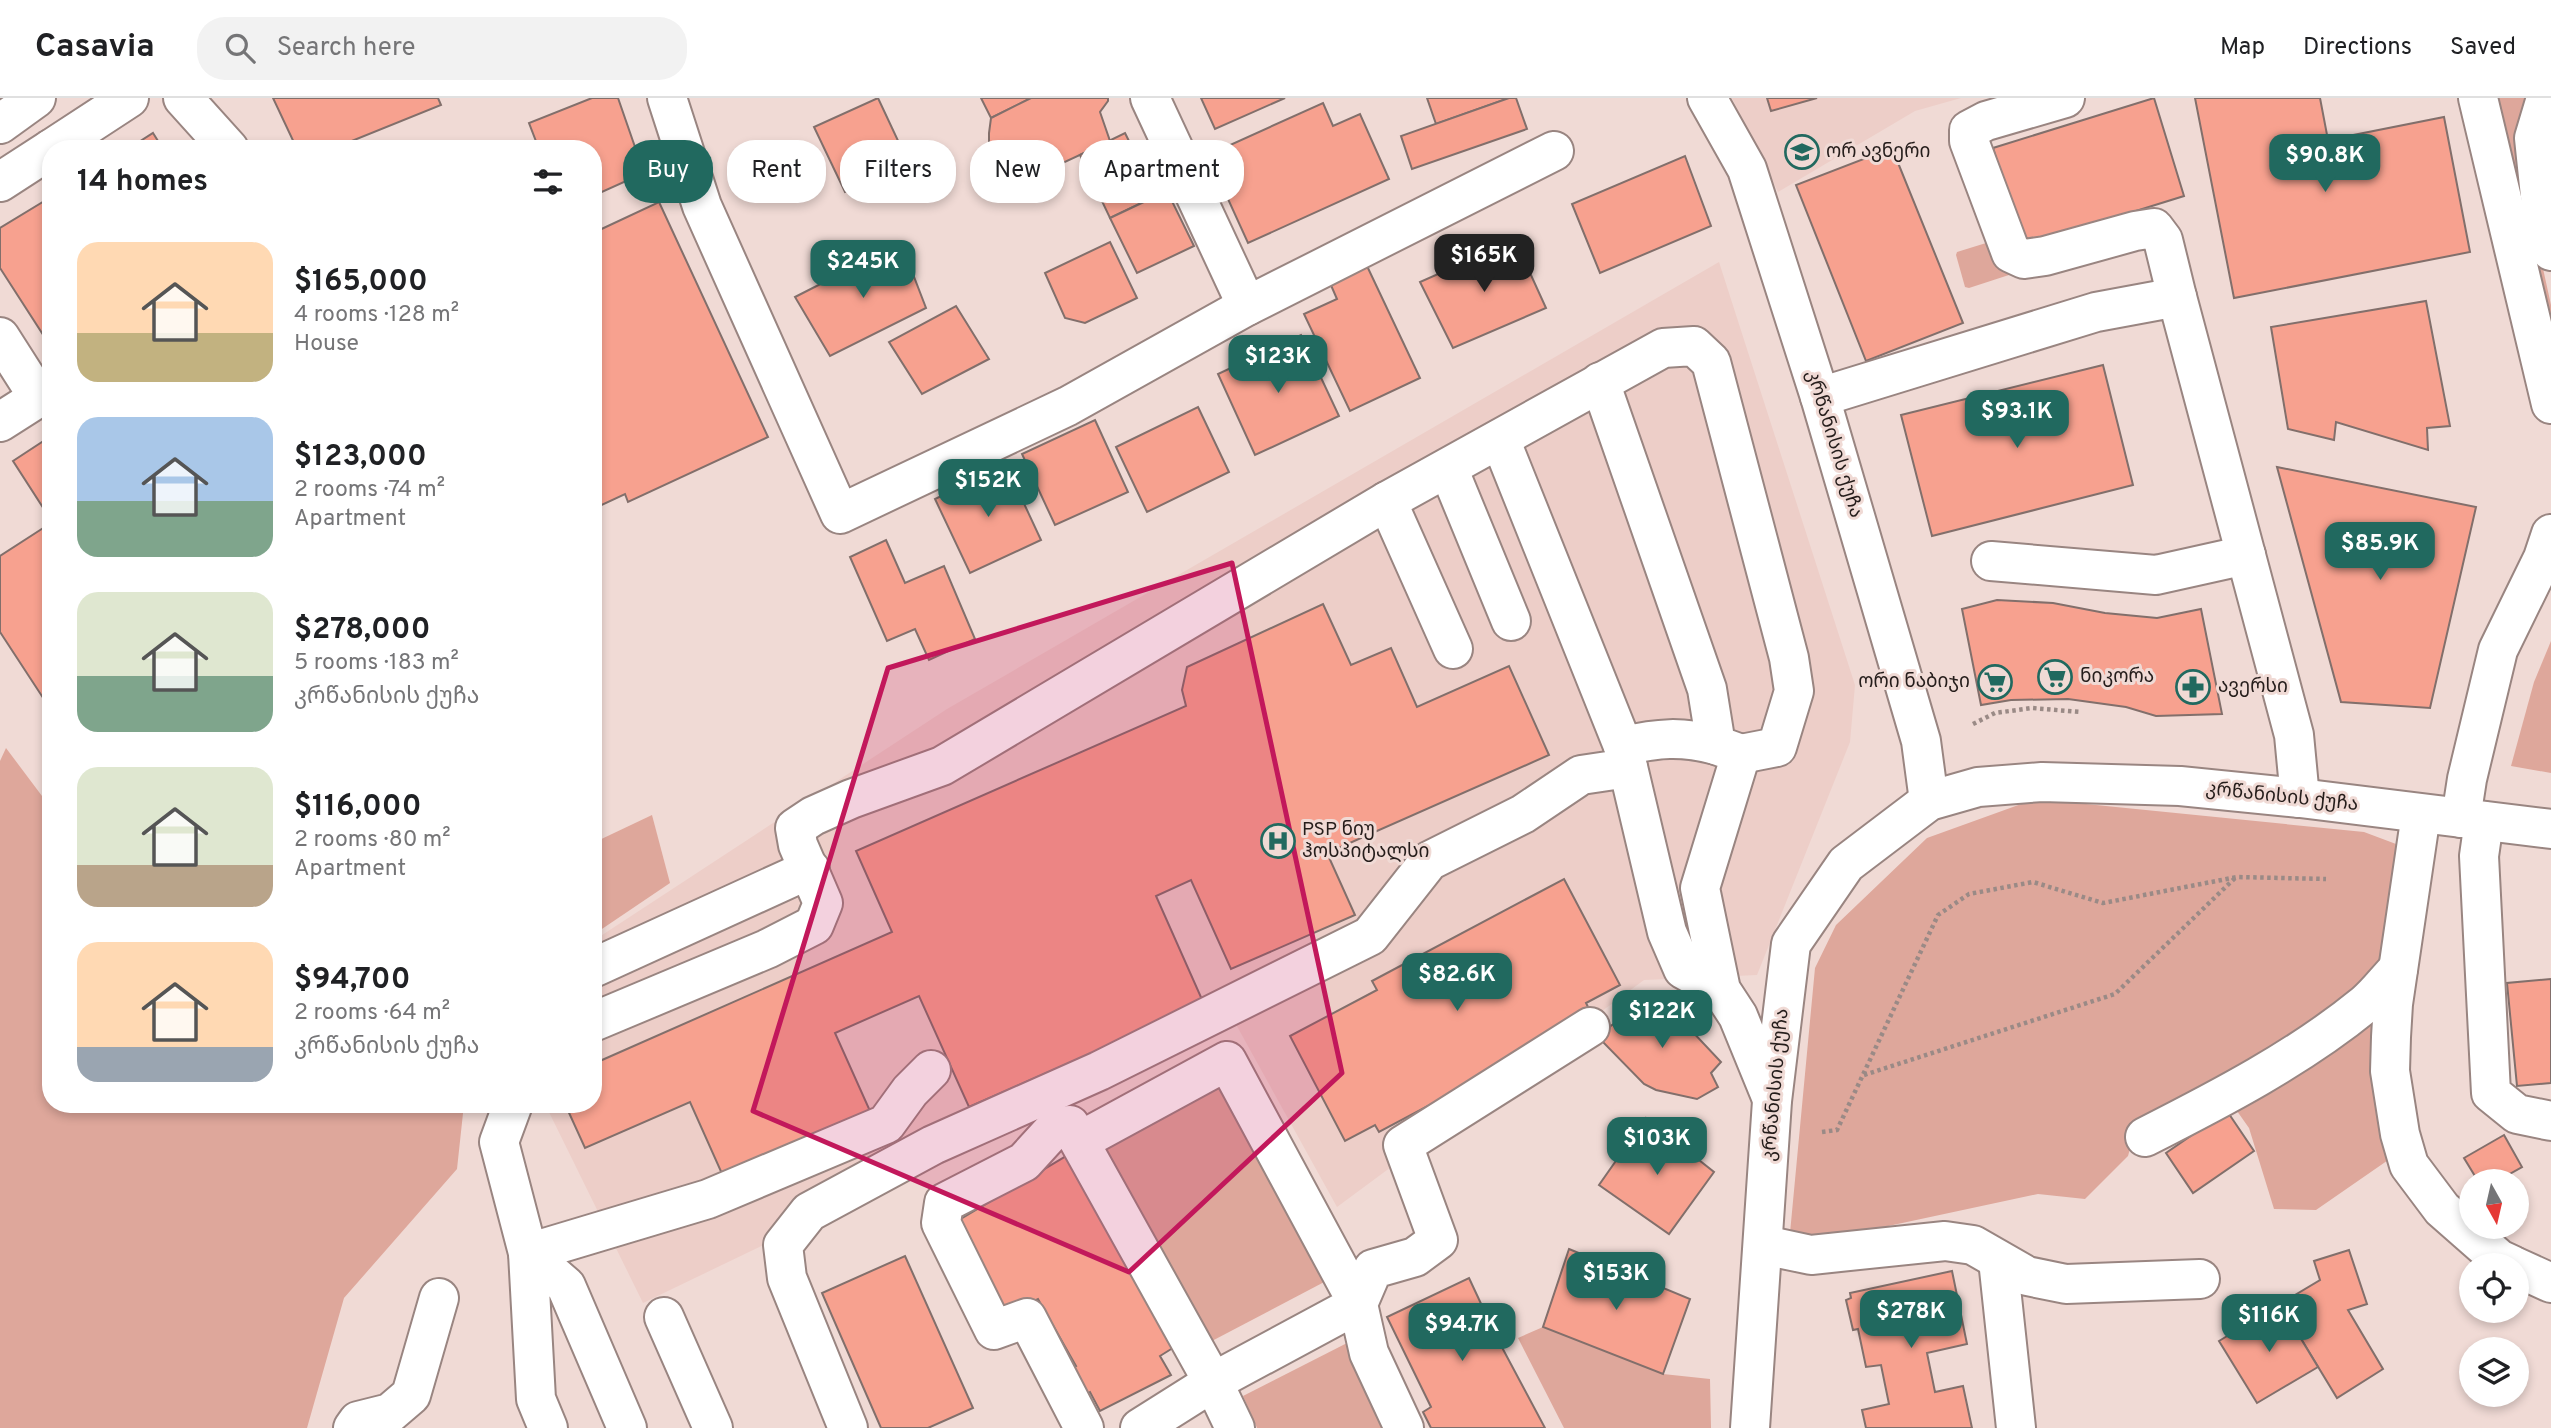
<!DOCTYPE html>
<html lang="en">
<head>
<meta charset="utf-8">
<style>
	body { margin:0; font-family:Overpass,"Noto Sans Georgian",sans-serif; background:#f2f2f2; color:#202124; height:100vh; display:flex; flex-direction:column; font-size:26px; white-space:nowrap }
	* { box-sizing:border-box; margin:0 }
	p { font-size:23px; color:#757577 }
	.icon { flex:none; width:38px; height:38px; fill:none; stroke:currentColor; stroke-width:2; stroke-linecap:round; stroke-linejoin:round }
	.map { position:relative; flex:1; overflow:hidden }
	.drawer { position:absolute; left:42px; top:42px; width:560px; height:973px; display:flex; flex-direction:column; background:#fff; border-radius:28px; box-shadow:0 4px 10px #0003 }
	.drawer>* { flex:none }
	.hud { position:absolute; left:623px; top:42px; width:665px; height:63px; display:flex; gap:14px }
	.needle { width:46px; rotate:172deg }
	.buttons { position:absolute; left:2459px; top:1071px; display:grid; gap:14px }
	.buttons a { display:grid; place-items:center; width:70px; height:70px; border-radius:50%; background:#fff; box-shadow:0 4px 10px #0003; font-size:35px }
	.price { position:absolute; translate:-50% -60px; padding:0 16px; border-radius:14px; background:#21695f; color:#fff; font-size:23px; line-height:46px; filter:drop-shadow(0 2px 4px #0008) }
	.price::after { content:''; position:absolute; left:50%; top:42px; width:21px; height:16px; margin-left:-10px; background:inherit; clip-path:polygon(0 0,100% 0,50% 100%) }
	.price.on { background:#222; color:#fff }
	ul { padding:0; list-style:none }
	li { display:flex; align-items:center; gap:21px; height:175px; padding:0 35px }
	li span { display:grid; place-items:center; flex:none; width:196px; height:140px; border-radius:21px; color:#555 }
	li>.icon { margin-inline-start:auto }
	span .icon { width:84px; height:84px; fill:#fffc; stroke-width:1 }
	li b { font-size:30px }
	h2 { display:flex; justify-content:space-between; align-items:center; height:84px; padding:0 35px; font-size:30px }
	.tag { padding:0 24px; border-radius:28px; background:#fff; box-shadow:0 4px 10px #0003; font-size:24px; line-height:63px }
	.tag.on { background:#21695f; color:#fff }
	header { display:flex; align-items:center; gap:42px; box-sizing:border-box; height:98px; padding:0 35px; background:#fff; border-bottom:2px solid #e0e0e0 }
	header strong { font-size:33px }
	nav { display:flex; gap:38px; margin-inline-start:auto; font-size:24px }
	.search { width:490px; height:63px; background:#f2f2f2; display:flex; align-items:center; gap:18px; box-sizing:border-box; padding:0 24px; border-radius:28px; color:#757577; font-size:26px }
	.map>svg:first-child { display:block }
	.built { fill:#edcec8 }
	.green { fill:#dea79b }
	.building { fill:#f7a18f; stroke:#826f6b; stroke-width:2 }
	.lines { fill:none; stroke-linecap:round; stroke-linejoin:round }
	.minor-casing { stroke:#998581; stroke-width:42 }
	.path { stroke:#9a8a86; stroke-width:4.5; stroke-dasharray:3.5 3.5; stroke-linecap:butt }
	.minor { stroke:#fff; stroke-width:38 }
	.marked { fill:#c2185b; fill-opacity:0.2; stroke:#c2185b; stroke-width:5; stroke-linejoin:round }
	.labels { text-anchor:middle; dominant-baseline:central; stroke-width:6; stroke-linejoin:round; paint-order:stroke }
	.poi-label { font-size:19px; fill:#251d1b; stroke:#f0dad5; text-anchor:start }
	.street-label { font-size:19px; fill:#251d1b; stroke:#f0dad5 }
</style>
</head>
<body>
<header>
<strong>Casavia</strong>
<div class="search"><svg class="icon" aria-label="search" viewBox="0 0 24 24"><circle cx="10" cy="10" r="6"/><path d="M15 15l6 6"/></svg>Search here</div>
<nav><a>Map</a><a>Directions</a><a>Saved</a></nav>
</header>
<div class="map">
<svg width="2551" height="1330" viewBox="0 0 2551 1330">
	<rect width="100%" height="100%" fill="#f0dad5"/>
	<g class="built">
		<path d="M 1732,0 L 1961,0 L 1915,13 L 1778,94 Z"/>
		<path d="M 1719,164 L 1855,587 L 1850,644 L 1757,877 L 1644,882 L 1337,1109 L 1233,921 L 643,1205 L 545,1006 L 593,1006 L 593,843 L 947,611 Z"/>
	</g>
	<g class="green">
		<path d="M 2490,0 L 2527,0 L 2542,166 L 2551,207 L 2551,249 Z"/>
		<path d="M 1999,141 L 2012,176 L 1969,190 L 1965,189 L 1956,157 L 1957,154 Z"/>
		<path d="M 2551,543 L 2551,675 L 2511,668 L 2534,584 Z"/>
		<path d="M 6,650 L 51,710 L 51,1006 L 464,1006 L 457,1071 L 344,1200 L 307,1330 L 0,1330 L 0,663 Z"/>
		<path d="M 2066,704 L 2364,734 L 2396,746 L 2373,935 L 2394,1058 L 2316,1112 L 2274,1111 L 2249,1030 L 2220,989 L 2135,1033 L 2128,1058 L 2085,1101 L 2038,1096 L 1809,1145 L 1790,1135 L 1815,870 L 1836,827 L 1927,740 L 2024,705 Z"/>
		<path d="M 652,717 L 670,785 L 593,837 L 593,745 Z"/>
		<path d="M 1218,982 L 1328,1182 L 1210,1244 L 1100,1048 Z"/>
		<path d="M 1543,1229 L 1663,1276 L 1710,1281 L 1711,1330 L 1564,1330 L 1518,1240 Z"/>
		<path d="M 1351,1243 L 1392,1330 L 1257,1330 L 1243,1298 Z"/>
	</g>
	<g class="building">
		<path d="M 273,0 L 438,0 L 441,7 L 332,51 L 297,51 Z"/>
		<path d="M 592,0 L 618,0 L 644,75 L 593,98 L 593,51 L 539,51 L 529,25 Z"/>
		<path d="M 878,0 L 908,64 L 845,94 L 814,29 Z"/>
		<path d="M 981,0 L 1031,0 L 991,20 Z"/>
		<path d="M 1031,0 L 1108,0 L 1108,3 L 1100,14 L 1110,43 L 1024,83 L 1015,64 L 1000,58 L 989,44 L 989,35 L 991,20 Z"/>
		<path d="M 1201,0 L 1285,0 L 1215,31 Z"/>
		<path d="M 1427,0 L 1509,0 L 1436,26 Z"/>
		<path d="M 1509,0 L 1516,0 L 1527,31 L 1412,71 L 1401,38 Z"/>
		<path d="M 1767,0 L 1817,0 L 1771,13 Z"/>
		<path d="M 2154,0 L 2184,98 L 2023,148 L 1993,50 Z"/>
		<path d="M 2195,0 L 2320,0 L 2328,42 L 2444,19 L 2470,154 L 2234,200 Z"/>
		<path d="M 1323,5 L 1333,28 L 1360,16 L 1389,81 L 1248,145 L 1208,57 Z"/>
		<path d="M 153,35 L 163,51 L 128,51 Z"/>
		<path d="M 1125,35 L 1156,98 L 1110,120 L 1080,57 Z"/>
		<path d="M 1892,50 L 1963,225 L 1866,263 L 1796,87 Z"/>
		<path d="M 1685,58 L 1711,128 L 1600,175 L 1572,106 Z"/>
		<path d="M 1167,93 L 1194,148 L 1137,175 L 1110,120 Z"/>
		<path d="M 51,99 L 51,249 L 0,170 L 0,130 Z"/>
		<path d="M 659,104 L 768,339 L 628,404 L 625,396 L 593,411 L 593,135 Z"/>
		<path d="M 1515,142 L 1546,210 L 1453,250 L 1420,184 Z"/>
		<path d="M 1110,144 L 1137,200 L 1085,225 L 1065,220 L 1045,175 Z"/>
		<path d="M 901,145 L 926,210 L 830,258 L 795,199 Z"/>
		<path d="M 1367,168 L 1420,280 L 1350,313 L 1304,216 L 1337,201 L 1330,185 Z"/>
		<path d="M 2426,203 L 2450,328 L 2427,330 L 2428,352 L 2336,324 L 2334,342 L 2288,331 L 2271,229 Z"/>
		<path d="M 956,208 L 989,261 L 922,296 L 889,244 Z"/>
		<path d="M 1301,237 L 1339,318 L 1255,357 L 1218,276 Z"/>
		<path d="M 2103,267 L 2133,387 L 1932,438 L 1901,317 Z"/>
		<path d="M 1198,309 L 1229,374 L 1147,414 L 1116,349 Z"/>
		<path d="M 1095,322 L 1128,394 L 1055,427 L 1022,356 Z"/>
		<path d="M 51,330 L 51,422 L 13,363 L 51,338 L 47,333 Z"/>
		<path d="M 1006,367 L 1041,442 L 970,475 L 935,401 Z"/>
		<path d="M 2277,369 L 2476,409 L 2430,610 L 2341,604 Z"/>
		<path d="M 51,425 L 51,612 L 0,534 L 0,458 Z"/>
		<path d="M 886,442 L 905,485 L 944,468 L 975,541 L 929,562 L 915,531 L 887,543 L 850,459 Z"/>
		<path d="M 1997,502 L 2053,505 L 2105,515 L 2157,520 L 2201,511 L 2222,616 L 2156,618 L 2126,609 L 2068,601 L 2011,602 L 1981,607 L 1962,511 Z"/>
		<path d="M 1323,506 L 1351,567 L 1391,550 L 1417,609 L 1509,568 L 1549,657 L 1327,755 L 1355,817 L 1231,871 L 1191,782 L 1156,798 L 1204,906 L 969,1009 L 919,898 L 835,935 L 870,1013 L 723,1078 L 690,1004 L 585,1050 L 565,1006 L 593,1006 L 593,966 L 892,834 L 856,753 L 1186,608 L 1182,592 L 1187,569 Z"/>
		<path d="M 1564,781 L 1620,887 L 1586,905 L 1590,913 L 1556,940 L 1379,1034 L 1375,1027 L 1345,1043 L 1290,938 L 1377,892 L 1372,883 Z"/>
		<path d="M 2551,881 L 2551,985 L 2517,988 L 2507,885 Z"/>
		<path d="M 1656,895 L 1721,964 L 1711,975 L 1718,989 L 1697,1001 L 1656,992 L 1644,986 L 1597,938 Z"/>
		<path d="M 2227,1013 L 2254,1053 L 2193,1095 L 2166,1055 Z"/>
		<path d="M 1646,1020 L 1714,1074 L 1669,1136 L 1599,1087 Z"/>
		<path d="M 2504,1037 L 2522,1069 L 2497,1083 L 2478,1083 L 2464,1060 Z"/>
		<path d="M 1068,1057 L 1176,1248 L 1160,1258 L 1171,1277 L 1100,1313 L 1090,1294 L 1081,1299 L 1066,1272 L 1076,1268 L 1038,1201 L 1003,1218 L 954,1125 Z"/>
		<path d="M 1569,1151 L 1690,1201 L 1663,1276 L 1543,1229 Z"/>
		<path d="M 2349,1152 L 2367,1206 L 2348,1212 L 2383,1271 L 2337,1300 L 2280,1206 L 2320,1182 L 2314,1163 Z"/>
		<path d="M 905,1158 L 973,1310 L 928,1330 L 881,1330 L 822,1195 Z"/>
		<path d="M 1952,1173 L 1967,1246 L 1927,1255 L 1935,1294 L 1963,1288 L 1972,1330 L 1866,1330 L 1862,1312 L 1889,1306 L 1881,1267 L 1866,1269 L 1858,1231 L 1853,1232 L 1846,1202 L 1851,1200 L 1850,1195 Z"/>
		<path d="M 1469,1180 L 1497,1240 L 1545,1330 L 1431,1330 L 1423,1314 L 1431,1309 L 1387,1219 Z"/>
		<path d="M 2280,1206 L 2318,1269 L 2257,1305 L 2219,1243 Z"/>
	</g>
	<g class="lines">
		<g class="minor-casing">
			<g id="minor">
				<path d="M 183,0 L 229,51"/>
				<path d="M 667,0 L 702,108 L 840,416 L 1068,308 L 1247,208 L 1554,53"/>
				<path d="M 1150,0 L 1247,208"/>
				<path d="M 1707,0 L 1747,71 L 1820,299 L 1921,643 L 1929,703"/>
				<path d="M 2065,0 L 1986,23 L 1969,32 L 1969,43 L 2011,155 L 2024,161 L 2045,158 L 2135,133 L 2154,130 L 2163,142 L 2177,199"/>
				<path d="M 2478,0 L 2551,306"/>
				<path d="M 2546,0 L 2534,40 L 2542,117 L 2551,153"/>
				<path d="M 0,26 L 36,0"/>
				<path d="M 51,51 L 129,0"/>
				<path d="M 0,84 L 51,51"/>
				<path d="M 0,239 L 37,297 L 33,303 L 0,324"/>
				<path d="M 1600,284 L 1707,591 L 1716,647 L 1741,656 L 1700,790 L 1721,892 L 1738,918 L 1772,1001"/>
				<path d="M 1820,299 L 2096,214 L 2177,199 L 2294,637 L 2300,700"/>
				<path d="M 1500,341 L 1623,648 L 1667,834 L 1683,871 L 1721,892"/>
				<path d="M 1448,370 L 1511,523"/>
				<path d="M 1387,403 L 1453,551"/>
				<path d="M 1991,463 L 2156,477 L 2246,457"/>
				<path d="M 1623,648 C 1658,640 1681,638 1716,647"/>
				<path d="M 2421,716 L 2393,906 L 2391,939 L 2390,973 L 2400,1036 L 2409,1067 L 2442,1111 L 2499,1161 L 2512,1167"/>
				<path d="M 2461,720 L 2467,681 L 2498,552 L 2543,460 L 2551,436"/>
				<path d="M 2484,723 L 2479,758 L 2491,995 L 2517,1016 L 2551,1023"/>
				<path d="M 593,870 L 810,771"/>
				<path d="M 593,924 L 767,851 L 814,827 L 823,805 L 798,747 L 795,730 L 813,718 L 851,701 L 942,668 L 1387,403 L 1663,250 L 1694,248 L 1711,264 L 1789,560 L 1794,593 L 1777,649 L 1741,656"/>
				<path d="M 513,1006 L 499,1044 L 528,1155 L 536,1301 L 548,1330"/>
				<path d="M 2145,1039 C 2220,1001 2299,960 2365,906 C 2377,896 2387,882 2398,871"/>
				<path d="M 1080,1043 L 1227,963 L 1358,1206 L 1213,1284 L 1140,1330"/>
				<path d="M 1764,1147 L 1811,1157 L 1945,1143 L 1973,1147 L 2027,1178 L 2066,1186 L 2200,1181"/>
				<path d="M 1998,1162 L 2016,1330"/>
				<path d="M 2516,1169 L 2551,1185"/>
				<path d="M 664,1219 L 713,1330"/>
				<path d="M 353,1330 L 358,1323 L 390,1315 L 411,1297 L 439,1200"/>
				<path d="M 627,1330 L 566,1188 L 528,1155 L 708,1101 L 886,1026 L 910,993 L 931,972"/>
				<path d="M 848,1330 L 787,1180 L 783,1147 L 809,1114 L 933,1047 L 1099,973 L 1370,838 L 1429,763 L 1523,716 L 1581,677 L 1628,670"/>
				<path d="M 1084,1330 L 1027,1220 L 994,1232 L 941,1125 L 944,1105 L 1024,1064 L 1055,1030 L 1070,1027 L 1213,1284 L 1235,1330"/>
				<path d="M 1404,1330 L 1369,1255 L 1358,1206 L 1373,1171 L 1415,1159 L 1438,1142 L 1403,1047 L 1590,929"/>
				<path d="M 1750,1330 L 1772,1003 L 1791,846 L 1846,766 L 1929,703 L 1978,689 L 2042,684 L 2180,688 L 2300,700 L 2551,731"/>
			</g>
		</g>
		<g class="path">
			<path d="M 1973,626 L 1995,615 L 2032,610 L 2080,614"/>
			<path d="M 1864,977 L 2115,896 L 2236,779"/>
			<path d="M 1822,1034 L 1837,1032 L 1938,817 L 1969,796 L 2033,784 L 2103,805 L 2237,779 L 2326,781"/>
		</g>
		<use href="#minor" class="minor"/>
	</g>
	<path class="marked" d="M 1232,465 L 1342,975 L 1129,1174 L 753,1013 L 888,570 Z"/>
	<defs>
		<g id="school-ring" transform="scale(1.75)"><circle r="9.5" fill="#f0dad5" stroke="#21695f" stroke-width="1.5"/><path d="M0-5L7-2L0 1L-7-2ZM-4 1L0 2.5L4 1V4Q0 6-4 4Z" fill="#21695f"/></g>
		<g id="supermarket-ring" transform="scale(1.75)"><circle r="9.5" fill="#f0dad5" stroke="#21695f" stroke-width="1.5"/><path d="M-6-5.5h2.5l.6 2H6L4.5 2H-2.5L-4.4-4H-6ZM-1.5 3.2a1.3 1.3 0 1 0 .1 0ZM3 3.2a1.3 1.3 0 1 0 .1 0Z" fill="#21695f"/></g>
		<g id="pharmacy-ring" transform="scale(1.75)"><circle r="9.5" fill="#f0dad5" stroke="#21695f" stroke-width="1.5"/><path d="M-2-6h4v4h4v4h-4v4h-4v-4h-4v-4h4Z" fill="#21695f"/></g>
		<g id="hospital-ring" transform="scale(1.75)"><circle r="9.5" fill="#f0dad5" stroke="#21695f" stroke-width="1.5"/><path d="M-5-5h3v3.5h4V-5h3V5h-3V1.5h-4V5h-3Z" fill="#21695f"/></g>
	</defs>
	<g fill-rule="evenodd">
		<use href="#school-ring" x="1802" y="54"/>
		<use href="#supermarket-ring" x="2055" y="579"/>
		<use href="#supermarket-ring" x="1995" y="584"/>
		<use href="#pharmacy-ring" x="2193" y="589"/>
		<use href="#hospital-ring" x="1278" y="743"/>
	</g>
	<g class="labels">
		<g class="poi-label">
			<text x="1826" y="54">ორ ავნერი</text>
			<text x="2080" y="579">ნიკორა</text>
			<text x="1970" y="584" text-anchor="end">ორი ნაბიჯი</text>
			<text x="2218" y="589">ავერსი</text>
			<text x="1302" y="732">PSP ნიუ<tspan x="1302" dy="22">ჰოსპიტალსი</tspan></text>
		</g>
		<g class="street-label">
			<text transform="translate(1834 346) rotate(73)">კრწანისის ქუჩა</text>
			<text transform="translate(2282 699) rotate(6)">კრწანისის ქუჩა</text>
			<text transform="translate(1776 987) rotate(-85)">კრწანისის ქუჩა</text>
		</g>
	</g>
</svg>
<div class="buttons">
<a><svg class="needle" viewBox="-14 -14 28 28"><path d="M0-13l5 13h-10z" fill="#e53935"/><path d="M0 13l5-13h-10z" fill="#757577"/></svg></a>
<a><svg class="icon" aria-label="locate" viewBox="0 0 24 24"><circle cx="12" cy="12" r="6"/><path d="M12 2v4M12 18v4M2 12h4M18 12h4"/></svg></a>
<a><svg class="icon" aria-label="layers" viewBox="0 0 24 24"><path d="M12 4l9 5-9 5-9-5zM3 14l9 5 9-5"/></svg></a>
</div>
<b class="price" style="left:2325px;top:96px">$90.8K</b>
<b class="price on" style="left:1484px;top:196px">$165K</b>
<b class="price" style="left:863px;top:202px">$245K</b>
<b class="price" style="left:1278px;top:297px">$123K</b>
<b class="price" style="left:2017px;top:352px">$93.1K</b>
<b class="price" style="left:988px;top:421px">$152K</b>
<b class="price" style="left:2380px;top:484px">$85.9K</b>
<b class="price" style="left:1457px;top:915px">$82.6K</b>
<b class="price" style="left:1662px;top:952px">$122K</b>
<b class="price" style="left:1657px;top:1079px">$103K</b>
<b class="price" style="left:1616px;top:1214px">$153K</b>
<b class="price" style="left:1911px;top:1252px">$278K</b>
<b class="price" style="left:2269px;top:1256px">$116K</b>
<b class="price" style="left:1462px;top:1265px">$94.7K</b>
<div class="hud">
<a class="tag on">Buy</a>
<a class="tag">Rent</a>
<a class="tag">Filters</a>
<a class="tag">New</a>
<a class="tag">Apartment</a>
</div>
<section class="drawer">
<h2>14 homes<svg class="icon" aria-label="filters" viewBox="0 0 24 24"><path d="M4 7h16M4 17h16"/><circle cx="9" cy="7" r="2"/><circle cx="15" cy="17" r="2"/></svg></h2>
<ul>
<li><span style="background:linear-gradient(#ffd9b3 65%,#c2b280 0)"><svg class="icon" aria-label="home" viewBox="0 0 24 24"><path d="M3 11l9-7 9 7M6 9v11h12V9"/></svg></span><div><b>$165,000</b><p>4 rooms · 128 m²</p><p>House</p></div></li>
<li><span style="background:linear-gradient(#a9c7e8 60%,#7fa58c 0)"><svg class="icon" aria-label="home" viewBox="0 0 24 24"><path d="M3 11l9-7 9 7M6 9v11h12V9"/></svg></span><div><b>$123,000</b><p>2 rooms · 74 m²</p><p>Apartment</p></div></li>
<li><span style="background:linear-gradient(#dfe7d0 60%,#7fa58c 0)"><svg class="icon" aria-label="home" viewBox="0 0 24 24"><path d="M3 11l9-7 9 7M6 9v11h12V9"/></svg></span><div><b>$278,000</b><p>5 rooms · 183 m²</p><p>კრწანისის ქუჩა</p></div></li>
<li><span style="background:linear-gradient(#dfe7d0 70%,#b9a48a 0)"><svg class="icon" aria-label="home" viewBox="0 0 24 24"><path d="M3 11l9-7 9 7M6 9v11h12V9"/></svg></span><div><b>$116,000</b><p>2 rooms · 80 m²</p><p>Apartment</p></div></li>
<li><span style="background:linear-gradient(#ffd9b3 75%,#9aa5b1 0)"><svg class="icon" aria-label="home" viewBox="0 0 24 24"><path d="M3 11l9-7 9 7M6 9v11h12V9"/></svg></span><div><b>$94,700</b><p>2 rooms · 64 m²</p><p>კრწანისის ქუჩა</p></div></li>
</ul>
</section>
</div>
</body>
</html>
